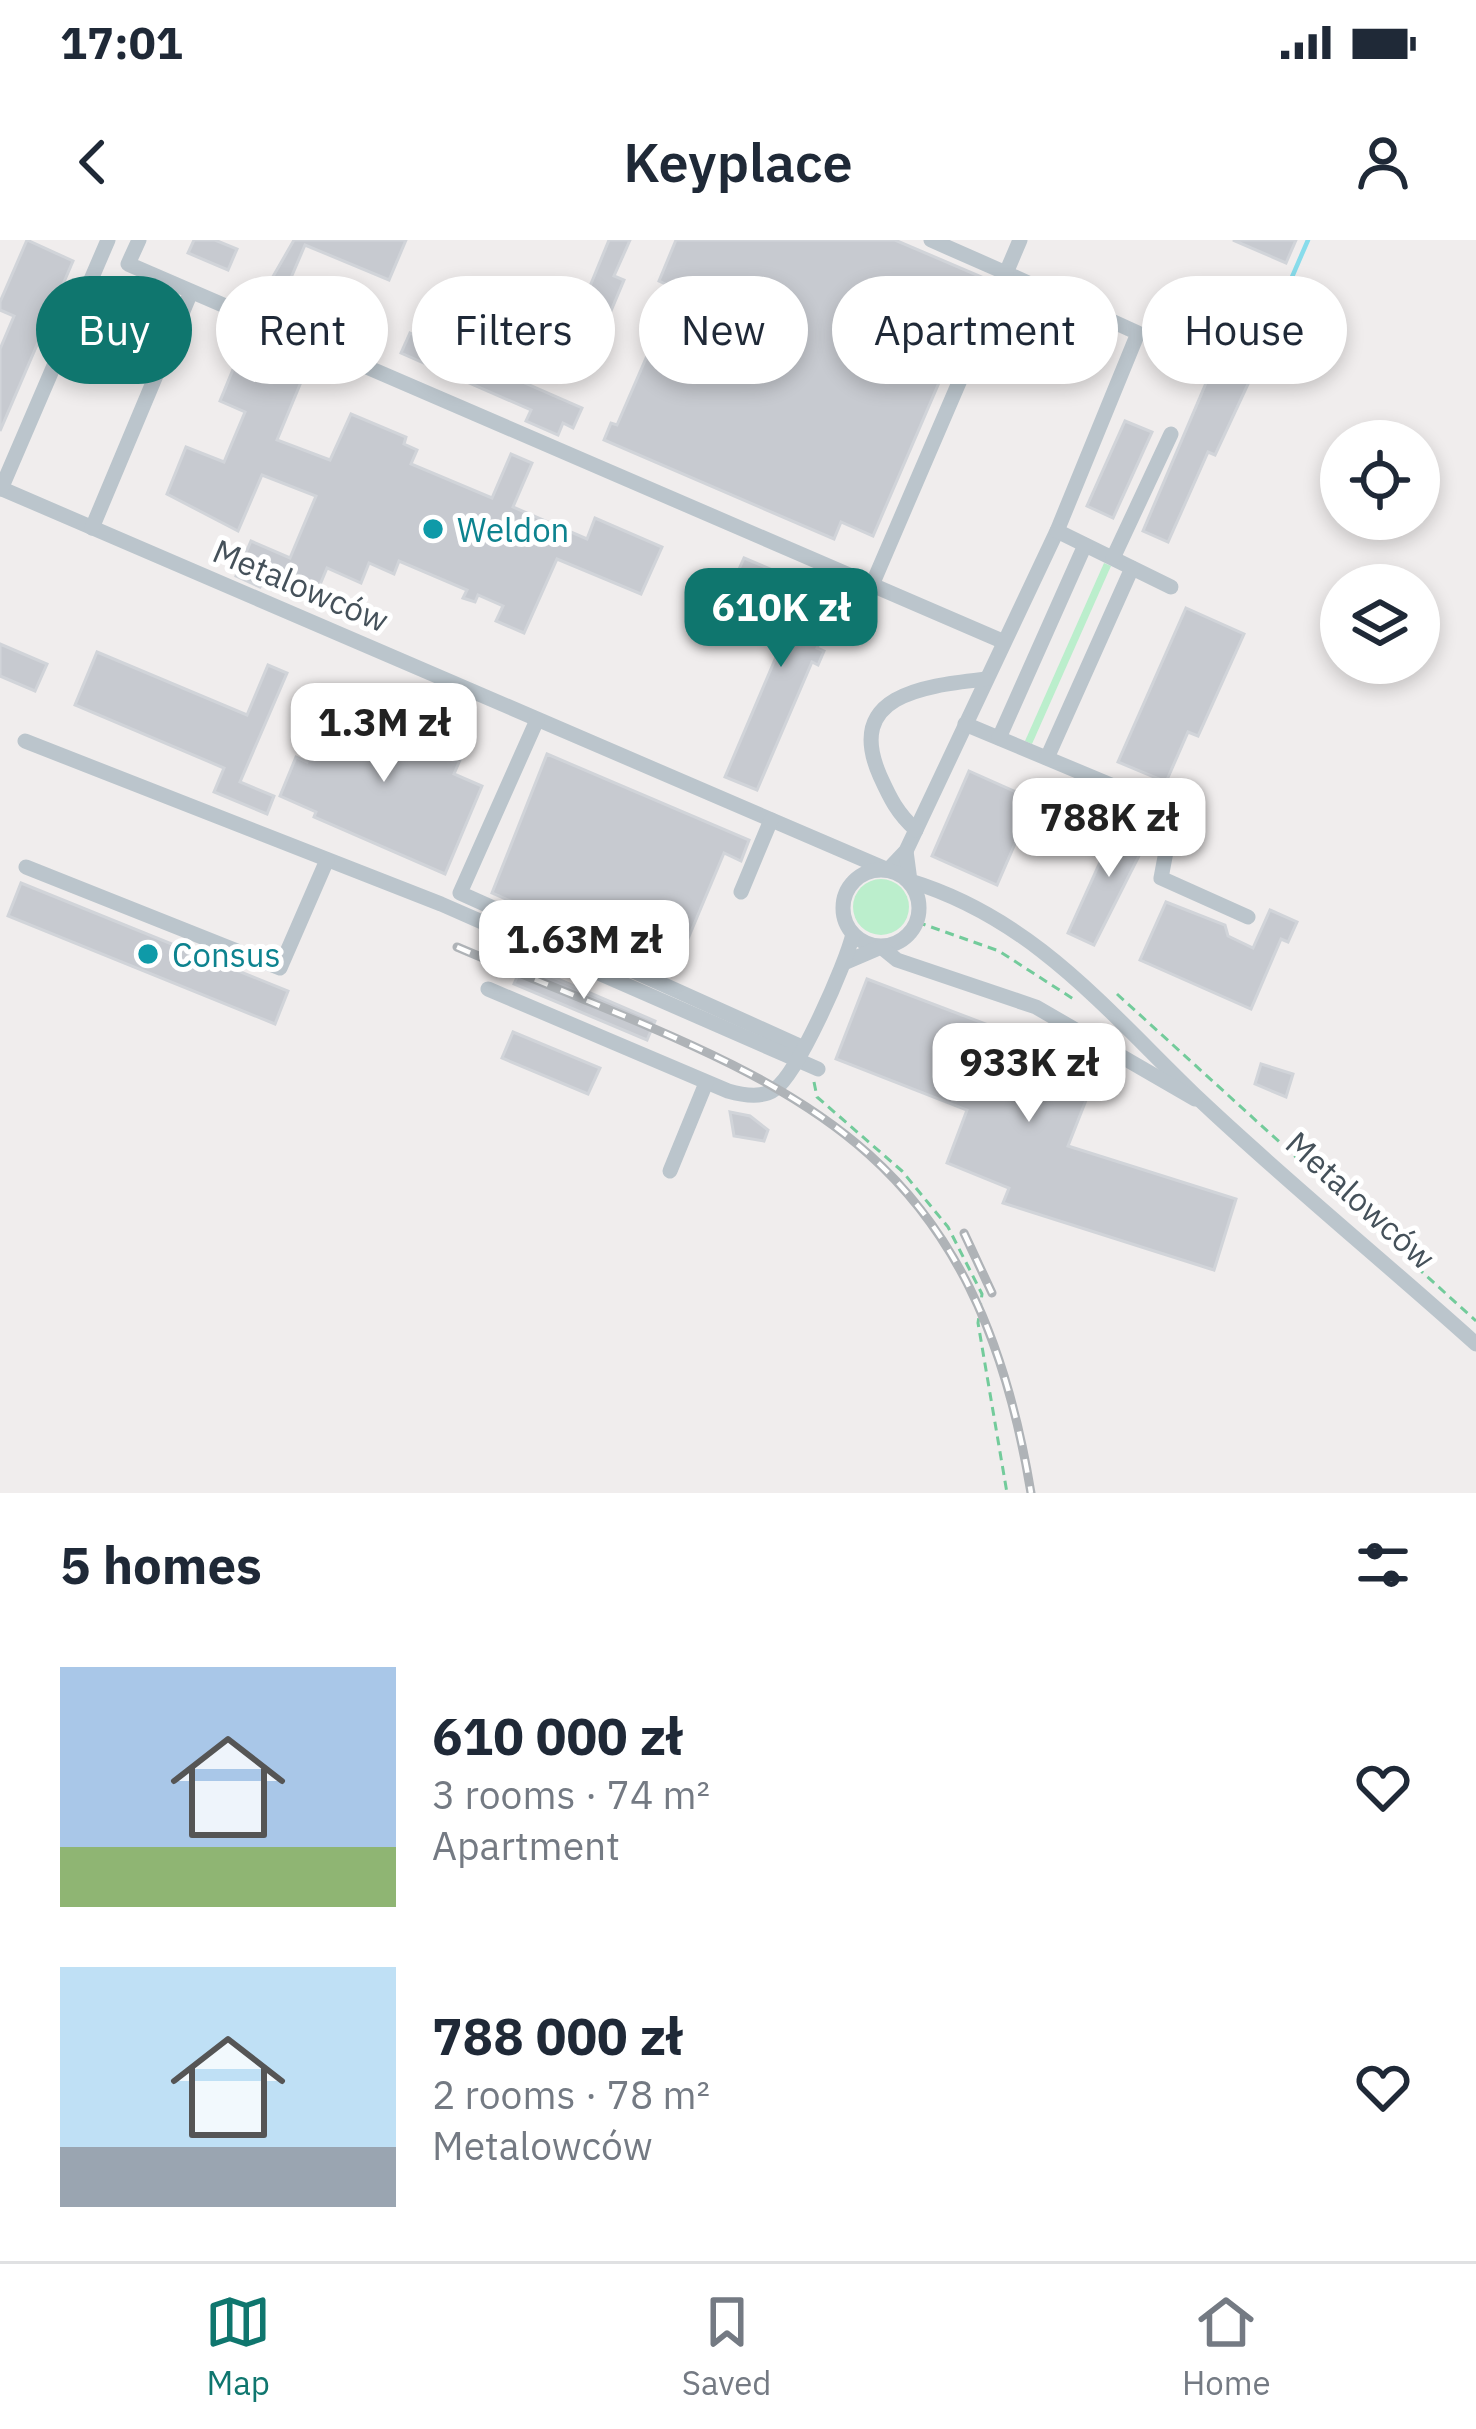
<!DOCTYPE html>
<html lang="en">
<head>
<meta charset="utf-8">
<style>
	body { margin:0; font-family:"IBM Plex Sans",sans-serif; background:#f6f6f7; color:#1f2937; height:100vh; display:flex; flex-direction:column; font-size:45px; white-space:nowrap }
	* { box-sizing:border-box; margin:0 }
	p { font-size:39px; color:#747a83 }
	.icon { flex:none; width:66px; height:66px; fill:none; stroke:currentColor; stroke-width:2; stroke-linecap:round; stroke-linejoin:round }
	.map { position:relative; height:1253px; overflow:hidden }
	.details { display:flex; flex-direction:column; background:#fff; flex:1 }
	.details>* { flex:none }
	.top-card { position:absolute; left:36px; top:36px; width:1404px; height:108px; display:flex; gap:24px }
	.fabs { position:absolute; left:1320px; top:180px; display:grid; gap:24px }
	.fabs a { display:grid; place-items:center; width:120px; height:120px; border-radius:50%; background:#fff; box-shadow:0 6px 18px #0003; font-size:60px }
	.price { position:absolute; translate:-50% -102px; padding:0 27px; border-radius:24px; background:#fff; color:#222; font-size:39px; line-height:78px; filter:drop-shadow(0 3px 6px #0008) }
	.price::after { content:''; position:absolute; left:50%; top:72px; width:36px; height:27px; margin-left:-18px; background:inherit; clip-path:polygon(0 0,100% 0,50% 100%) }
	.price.on { background:#0f766e; color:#fff }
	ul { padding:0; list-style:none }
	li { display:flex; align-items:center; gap:36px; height:300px; padding:0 60px }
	li span { display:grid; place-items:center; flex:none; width:336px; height:240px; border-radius:0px; color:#555 }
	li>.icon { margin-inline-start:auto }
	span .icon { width:144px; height:144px; fill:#fffc; stroke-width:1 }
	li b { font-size:51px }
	h2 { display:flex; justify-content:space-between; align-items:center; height:144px; padding:0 60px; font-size:51px }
	.tag { padding:0 42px; border-radius:54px; background:#fff; box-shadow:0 6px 18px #0003; font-size:42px; line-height:108px }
	.tag.on { background:#0f766e; color:#fff }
	.status { display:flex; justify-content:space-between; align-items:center; height:84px; padding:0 60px; background:#fff; direction:ltr }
	.status svg { height:33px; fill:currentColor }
	header { display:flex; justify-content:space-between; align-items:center; height:156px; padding:0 60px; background:#fff; font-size:54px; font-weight:600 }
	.tab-bar { display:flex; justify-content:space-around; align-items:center; height:168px; border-top:3px solid #e0e1e3; background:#fff; font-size:33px; color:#747a83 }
	.tab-bar a { display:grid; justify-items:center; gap:6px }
	.tab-bar .on { color:#0f766e }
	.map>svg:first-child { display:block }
	.green { fill:#bec }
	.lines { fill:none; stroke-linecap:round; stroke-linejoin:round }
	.stream { stroke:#88dceb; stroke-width:4.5 }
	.building { fill:#c7cad0; stroke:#d1d4d9; stroke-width:3 }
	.path { stroke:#73cb9b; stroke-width:3; stroke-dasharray:9 6; stroke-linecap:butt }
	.minor { stroke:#bbc5cc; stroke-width:15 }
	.rail-casing { stroke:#afb3b7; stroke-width:9 }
	.rail { stroke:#fff; stroke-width:4.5; stroke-dasharray:14; stroke-linecap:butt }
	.culture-dot { fill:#0f9aa8; stroke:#fff; stroke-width:4.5 }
	.labels { text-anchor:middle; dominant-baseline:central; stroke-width:10; stroke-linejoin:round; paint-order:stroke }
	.culture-label { font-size:33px; fill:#0d838f; stroke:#fff; text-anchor:start }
	.street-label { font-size:33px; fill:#45515a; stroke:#fff }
</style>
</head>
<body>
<div class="status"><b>17:01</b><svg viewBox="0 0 49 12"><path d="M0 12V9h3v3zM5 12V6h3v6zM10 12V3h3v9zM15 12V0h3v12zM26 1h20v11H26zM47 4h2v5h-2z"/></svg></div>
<header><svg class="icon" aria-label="back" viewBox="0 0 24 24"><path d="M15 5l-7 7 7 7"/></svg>Keyplace<svg class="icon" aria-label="person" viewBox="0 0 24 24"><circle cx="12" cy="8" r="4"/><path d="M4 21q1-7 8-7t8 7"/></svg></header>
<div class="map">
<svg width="1476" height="1253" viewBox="0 0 1476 1253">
	<rect width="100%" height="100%" fill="#f0eded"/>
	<g class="green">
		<path d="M 1104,323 L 1111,326 L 1032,504 L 1025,501 Z"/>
		<circle cx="881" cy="667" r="28"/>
	</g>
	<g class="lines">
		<path class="stream" d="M 1257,118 L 1308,0"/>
	</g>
	<g class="building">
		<path d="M 27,0 L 73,21 L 0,191 L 0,109 L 14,76 L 0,70 L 0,62 Z"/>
		<path d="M 194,0 L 215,0 L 237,9 L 228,30 L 188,13 Z"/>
		<path d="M 294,0 L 406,0 L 389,40 L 305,5 L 284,54 L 267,47 Z"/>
		<path d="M 609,0 L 630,0 L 614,36 L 624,40 L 586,130 L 560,119 Z"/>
		<path d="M 676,0 L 895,0 L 984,38 L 873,296 L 841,282 L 834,299 L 604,200 L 611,183 L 617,185 L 676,49 L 659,41 Z"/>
		<path d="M 1233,0 L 1296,0 L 1286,23 Z"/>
		<path d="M 1148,86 L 1255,129 L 1215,215 L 1208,212 L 1168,302 L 1143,291 L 1209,136 L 1158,114 L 1160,110 L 1147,104 Z"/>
		<path d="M 410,93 L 582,168 L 573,188 L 563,183 L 558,195 L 526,181 L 531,170 L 401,113 Z"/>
		<path d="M 264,126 L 301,142 L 277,200 L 330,220 L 351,174 L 406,197 L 404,204 L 417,210 L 411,224 L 492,258 L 511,214 L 532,223 L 513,267 L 587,299 L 595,278 L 662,307 L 641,354 L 557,319 L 524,393 L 496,381 L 503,366 L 478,355 L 475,362 L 463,358 L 467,350 L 399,321 L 394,334 L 369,323 L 361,343 L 327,328 L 319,347 L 269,325 L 260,347 L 236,336 L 251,301 L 290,318 L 316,256 L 262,235 L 238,291 L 167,254 L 186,207 L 224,222 L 245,172 L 220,161 L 234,127 L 260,137 Z"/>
		<path d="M 1125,181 L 1152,192 L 1113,278 L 1087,266 Z"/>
		<path d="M 744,318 L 839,358 L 817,408 L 824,411 L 818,425 L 812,422 L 757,550 L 725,537 L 799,363 L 736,336 Z"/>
		<path d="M 1186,368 L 1244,394 L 1198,496 L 1188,492 L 1166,542 L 1118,522 Z"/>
		<path d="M 0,404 L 47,424 L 35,451 L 0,436 Z"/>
		<path d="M 97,412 L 247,475 L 268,425 L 287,433 L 240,542 L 274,556 L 267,574 L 214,552 L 224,528 L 75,465 Z"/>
		<path d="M 330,455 L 463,513 L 454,534 L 482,546 L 445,634 L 314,577 L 316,572 L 280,556 L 296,517 L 307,522 Z"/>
		<path d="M 547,514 L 749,600 L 741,621 L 724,613 L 674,732 L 492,653 Z"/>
		<path d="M 969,531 L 1034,560 L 997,645 L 932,616 Z"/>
		<path d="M 1120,578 L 1151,592 L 1094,705 L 1068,693 Z"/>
		<path d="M 21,643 L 288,751 L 275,784 L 8,676 Z"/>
		<path d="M 1166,662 L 1225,685 L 1228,696 L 1253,708 L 1270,670 L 1297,682 L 1288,702 L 1281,699 L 1251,769 L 1140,720 Z"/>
		<path d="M 523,724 L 655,781 L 647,800 L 514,744 Z"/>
		<path d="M 867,739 L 1099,827 L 1068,906 L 1236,959 L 1214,1030 L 1003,963 L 1009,948 L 947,923 L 967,870 L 836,819 Z"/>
		<path d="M 513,792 L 600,828 L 588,854 L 502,818 Z"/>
		<path d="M 1261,824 L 1293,834 L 1286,857 L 1255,844 Z"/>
		<path d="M 730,872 L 750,876 L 768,890 L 764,901 L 734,896 Z"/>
	</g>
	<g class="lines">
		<g class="path">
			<path d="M 917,682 L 999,711 L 1075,760"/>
			<path d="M 1117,754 L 1476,1081"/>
			<path d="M 814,842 L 817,857 L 902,931 L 948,987 L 982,1054 L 978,1083 L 1007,1253"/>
		</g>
		<g class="minor">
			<path d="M 139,0 L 128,24 L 1002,401"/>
			<path d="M 0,248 L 888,630 L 906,611 L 1057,291 L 1138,93 L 1006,33 L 1020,0"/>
			<path d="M 1,249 L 108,0"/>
			<path d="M 92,288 L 191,52"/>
			<path d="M 1057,291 L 1171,347"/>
			<path d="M 1113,318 L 1171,194"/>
			<path d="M 872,345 L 1006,33 L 931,0"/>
			<path d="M 537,480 L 460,653 L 802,807"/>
			<path d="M 965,484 L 1161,566 L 1172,580 L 1161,638 L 1248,677"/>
			<path d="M 999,498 L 1085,305"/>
			<path d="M 25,501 L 441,664 L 818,829"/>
			<path d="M 1047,518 L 1132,328"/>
			<path d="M 916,590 C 897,573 890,558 880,536 C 844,454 925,446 985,439"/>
			<path d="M 906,611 L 910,641 C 1035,679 1108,772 1200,860 C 1289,944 1385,1022 1476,1104"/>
			<path d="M 26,627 L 280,728 L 327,620"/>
			<circle cx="881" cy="668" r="38"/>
			<path d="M 741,652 L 771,580"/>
			<path d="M 846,722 L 881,707 L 897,720 L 1036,767 L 1195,859"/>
			<path d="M 488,749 L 728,851 C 742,855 762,859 775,849 C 798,833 846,724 853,694"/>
			<path d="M 670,931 L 706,843"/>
		</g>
		<g class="rail-casing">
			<g id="rail">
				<path d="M 457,707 C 767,839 969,876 1031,1253"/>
				<path d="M 964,993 L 992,1053"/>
			</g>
		</g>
		<use href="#rail" class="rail"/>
	</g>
	<g class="culture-dot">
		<circle cx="433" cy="289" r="12"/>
		<circle cx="148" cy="714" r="12"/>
	</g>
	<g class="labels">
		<g class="culture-label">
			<text x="457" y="289">Weldon</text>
			<text x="172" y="714">Consus</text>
		</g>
		<g class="street-label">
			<text transform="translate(301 345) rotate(23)">Metalowców</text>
			<text transform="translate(1361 960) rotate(42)">Metalowców</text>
		</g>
	</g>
</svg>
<div class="fabs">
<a><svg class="icon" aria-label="locate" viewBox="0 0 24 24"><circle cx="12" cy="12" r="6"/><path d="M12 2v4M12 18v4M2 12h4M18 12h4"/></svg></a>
<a><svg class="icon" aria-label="layers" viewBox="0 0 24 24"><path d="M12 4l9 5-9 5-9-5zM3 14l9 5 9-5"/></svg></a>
</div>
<b class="price on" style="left:781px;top:430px">610K zł</b>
<b class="price" style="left:384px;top:545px">1.3M zł</b>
<b class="price" style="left:1109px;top:640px">788K zł</b>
<b class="price" style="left:584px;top:762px">1.63M zł</b>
<b class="price" style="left:1029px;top:885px">933K zł</b>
<div class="top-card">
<a class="tag on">Buy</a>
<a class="tag">Rent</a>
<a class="tag">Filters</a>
<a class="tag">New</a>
<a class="tag">Apartment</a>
<a class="tag">House</a>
</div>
</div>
<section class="details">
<h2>5 homes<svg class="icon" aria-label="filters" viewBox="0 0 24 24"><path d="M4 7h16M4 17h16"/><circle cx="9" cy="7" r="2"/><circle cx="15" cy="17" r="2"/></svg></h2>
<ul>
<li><span style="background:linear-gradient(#a9c7e8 75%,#8fb573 0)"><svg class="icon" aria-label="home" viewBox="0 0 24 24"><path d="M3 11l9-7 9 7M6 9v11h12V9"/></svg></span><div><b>610 000 zł</b><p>3 rooms · 74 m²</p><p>Apartment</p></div><svg class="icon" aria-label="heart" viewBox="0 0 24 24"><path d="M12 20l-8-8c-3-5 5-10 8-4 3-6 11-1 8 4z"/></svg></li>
<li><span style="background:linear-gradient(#bfe0f5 75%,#9aa5b1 0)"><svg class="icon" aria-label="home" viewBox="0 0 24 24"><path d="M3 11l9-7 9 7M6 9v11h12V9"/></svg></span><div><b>788 000 zł</b><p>2 rooms · 78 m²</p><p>Metalowców</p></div><svg class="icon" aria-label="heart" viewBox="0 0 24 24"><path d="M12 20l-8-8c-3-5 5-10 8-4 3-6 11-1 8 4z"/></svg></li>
</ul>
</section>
<nav class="tab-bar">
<a class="on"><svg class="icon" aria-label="map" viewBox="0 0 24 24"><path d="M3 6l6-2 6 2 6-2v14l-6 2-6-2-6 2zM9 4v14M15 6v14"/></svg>Map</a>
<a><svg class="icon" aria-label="saved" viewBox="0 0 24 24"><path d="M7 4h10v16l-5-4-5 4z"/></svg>Saved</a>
<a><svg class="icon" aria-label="home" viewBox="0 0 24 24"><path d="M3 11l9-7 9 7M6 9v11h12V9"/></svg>Home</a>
</nav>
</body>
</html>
